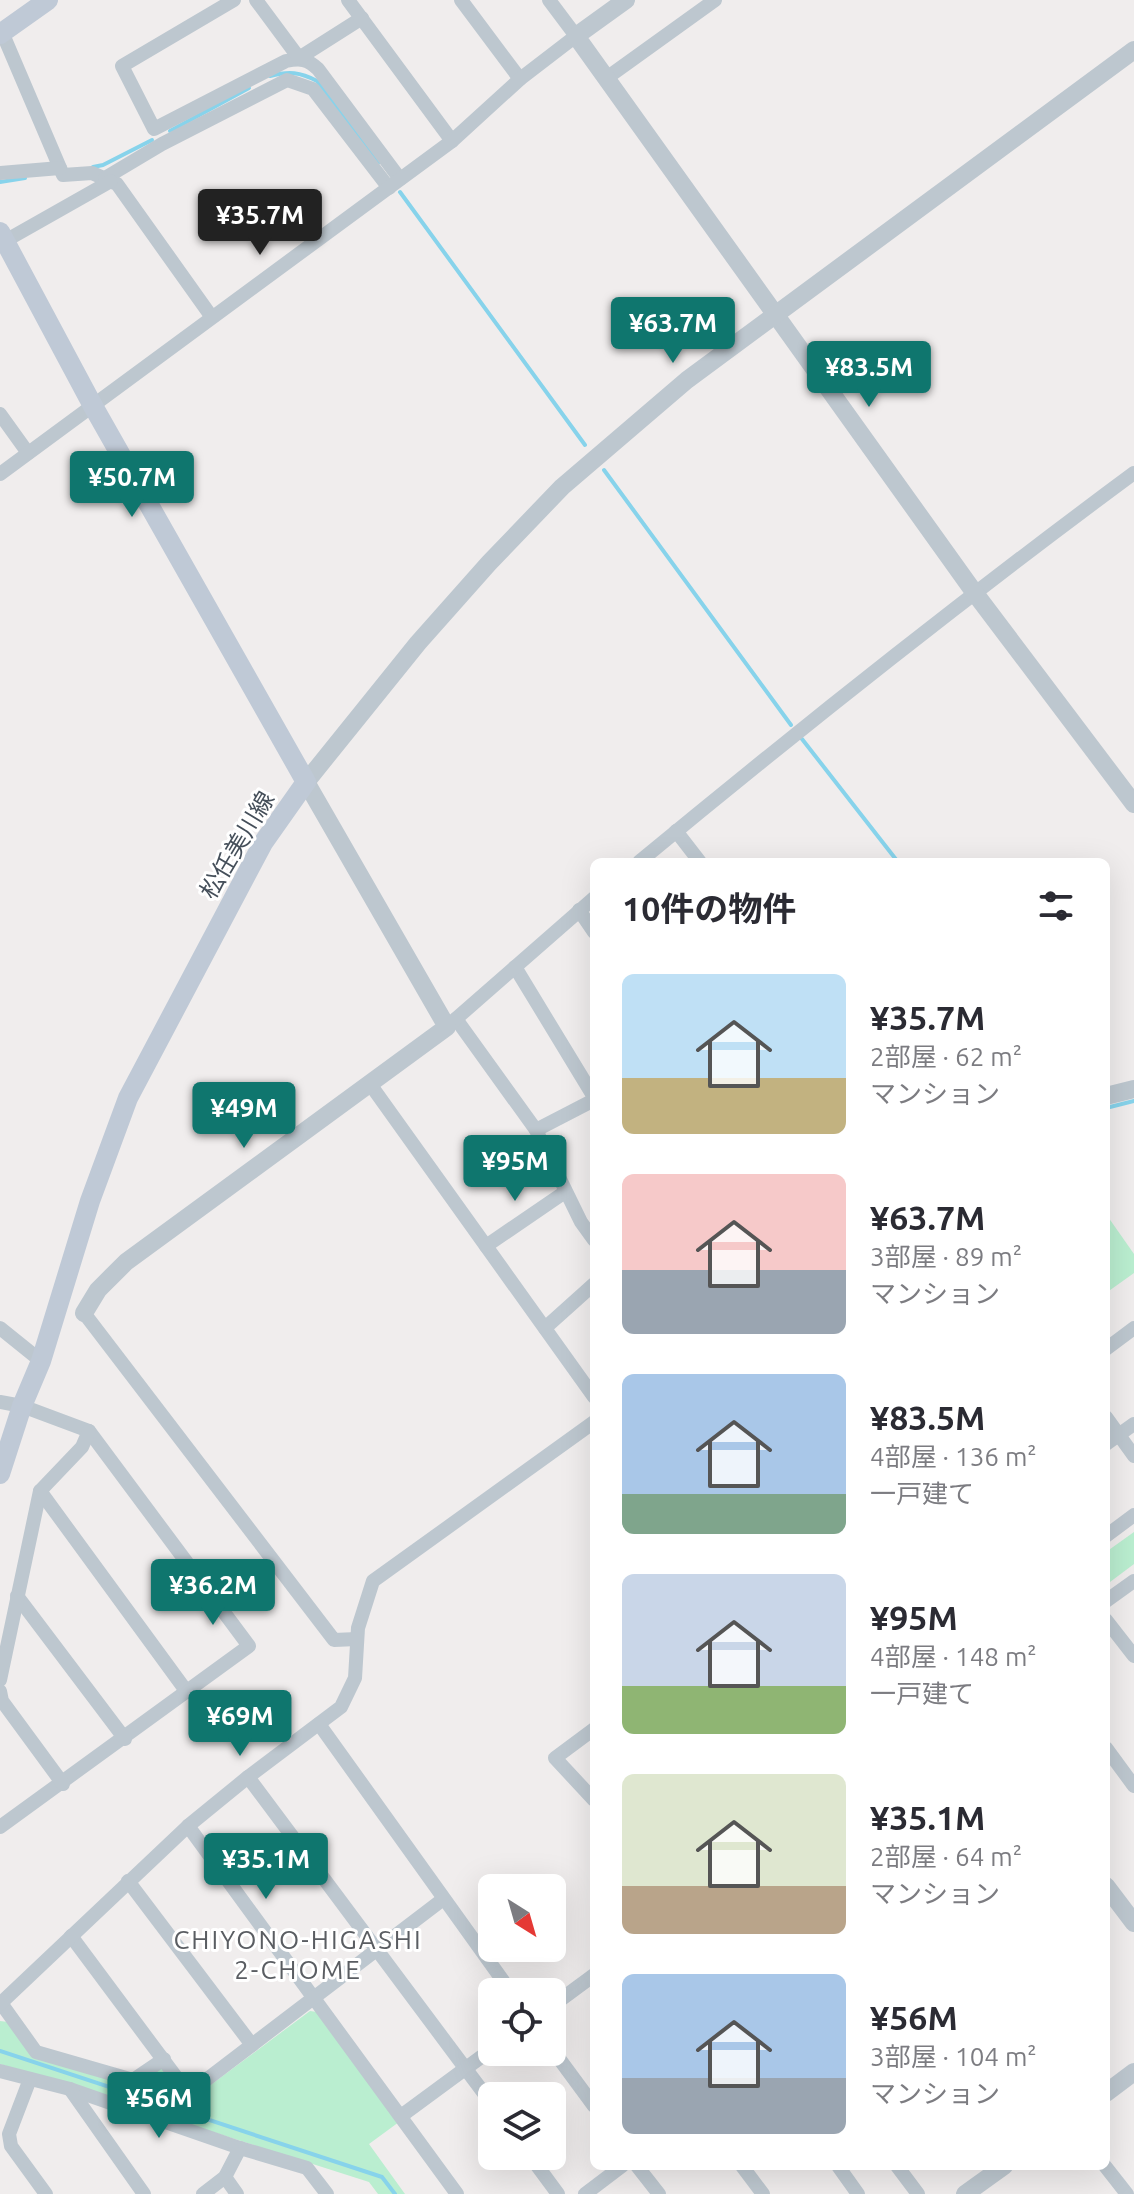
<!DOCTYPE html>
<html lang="ja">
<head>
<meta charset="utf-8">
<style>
	body { margin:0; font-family:Ubuntu,"Noto Sans JP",sans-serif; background:#f7f7f7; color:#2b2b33; height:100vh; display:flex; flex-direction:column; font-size:30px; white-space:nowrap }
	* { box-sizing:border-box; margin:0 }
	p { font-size:26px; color:#7c7c81 }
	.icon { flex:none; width:44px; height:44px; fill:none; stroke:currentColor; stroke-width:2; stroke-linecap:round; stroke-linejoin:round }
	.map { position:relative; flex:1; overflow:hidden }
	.sheet { position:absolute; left:590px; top:858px; width:520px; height:1312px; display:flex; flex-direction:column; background:#fff; border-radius:12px; box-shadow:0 8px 32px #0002 }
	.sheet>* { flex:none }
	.needle { width:52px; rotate:143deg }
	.tools { position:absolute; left:478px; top:1874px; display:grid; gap:16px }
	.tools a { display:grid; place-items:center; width:88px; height:88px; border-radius:12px; background:#fff; box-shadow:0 8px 32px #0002; font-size:40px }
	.price { position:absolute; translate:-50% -68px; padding:0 18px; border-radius:8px; background:#0f766e; color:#fff; font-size:26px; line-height:52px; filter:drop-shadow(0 2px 4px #0008) }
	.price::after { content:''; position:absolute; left:50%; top:48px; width:24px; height:18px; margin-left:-12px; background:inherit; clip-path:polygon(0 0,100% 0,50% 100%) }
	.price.active { background:#222; color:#fff }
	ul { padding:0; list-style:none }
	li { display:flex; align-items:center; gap:24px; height:200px; padding:0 32px }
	li span { display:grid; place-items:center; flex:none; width:224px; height:160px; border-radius:12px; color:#555 }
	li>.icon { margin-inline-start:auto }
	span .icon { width:96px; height:96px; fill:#fffc; stroke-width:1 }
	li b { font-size:34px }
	h2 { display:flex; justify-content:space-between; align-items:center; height:96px; padding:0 32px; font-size:34px }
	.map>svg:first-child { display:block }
	.green { fill:#baeed0 }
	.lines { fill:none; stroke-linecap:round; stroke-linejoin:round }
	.stream { stroke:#87d3eb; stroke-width:4 }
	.minor { stroke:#bdc7cf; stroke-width:14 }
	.tertiary { stroke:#bdc7cf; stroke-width:18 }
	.secondary { stroke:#bfc9d6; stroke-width:20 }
	.labels { text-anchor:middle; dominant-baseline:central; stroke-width:6; stroke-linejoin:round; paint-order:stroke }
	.street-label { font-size:24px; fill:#454f5a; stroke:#fff }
	.neighbourhood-label { font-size:26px; letter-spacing:2px; fill:#5a5d62; stroke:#fff }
</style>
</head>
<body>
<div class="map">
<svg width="1134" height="2194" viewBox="0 0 1134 2194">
	<rect width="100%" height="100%" fill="#f0eded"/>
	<g class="green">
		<path d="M 1106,1214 L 1134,1254 L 1134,1273 L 1106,1293 Z"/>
		<path d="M 1134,1532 L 1134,1564 L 1106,1585 L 1106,1552 Z"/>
		<path d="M 310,2011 L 317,2012 L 399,2122 L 369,2144 L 405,2194 L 378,2194 L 369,2182 L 0,2064 L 0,2021 L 8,2022 L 38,2057 L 135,2085 L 162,2067 L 189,2101 Z"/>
	</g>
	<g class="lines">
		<g class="stream">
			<path d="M 270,76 C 289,71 300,72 317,81 L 379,162"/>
			<path d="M 170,131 L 249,88"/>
			<path d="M 93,167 L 103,165 L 152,140"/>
			<path d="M 0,182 L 25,178"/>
			<path d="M 400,192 L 585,445"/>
			<path d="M 604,470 L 791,725"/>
			<path d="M 802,739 L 898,862"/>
			<path d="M 1106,1108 L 1134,1101"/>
			<path d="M 0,2051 L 382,2177 L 395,2194"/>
		</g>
		<g class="minor">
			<path d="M 234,0 L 122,66 L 154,129 L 286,61 C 301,58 307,59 318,69 L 400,179"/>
			<path d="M 256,0 L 299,58 L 362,18"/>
			<path d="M 348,0 L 452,141"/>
			<path d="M 461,0 L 520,79"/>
			<path d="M 2,32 L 63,175 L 92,173 L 117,184 L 211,316"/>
			<path d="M 608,77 L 715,0"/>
			<path d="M 0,173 L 60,168"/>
			<path d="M 105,178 L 162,144 L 287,80 L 313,89 L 389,188"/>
			<path d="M 5,241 L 111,181"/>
			<path d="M 0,414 L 28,453"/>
			<path d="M 0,474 L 452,141 L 520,79 L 576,36 L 549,0"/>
			<path d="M 676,831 L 700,862"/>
			<path d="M 639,862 C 801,728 965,598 1134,473"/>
			<path d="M 579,910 L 594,932"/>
			<path d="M 515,967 L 594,1097"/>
			<path d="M 456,1019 L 536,1130 L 581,1222 L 594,1240"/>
			<path d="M 450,1024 L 594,898"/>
			<path d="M 370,1084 L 594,1397"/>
			<path d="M 536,1130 L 594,1100"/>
			<path d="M 486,1246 L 565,1192"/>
			<path d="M 84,1313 L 334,1640 L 357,1639"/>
			<path d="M 0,1328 L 41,1361"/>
			<path d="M 545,1328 L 594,1284"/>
			<path d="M 1106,1349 L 1134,1328"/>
			<path d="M 0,1402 L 22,1406 L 89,1431 L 249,1646 L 0,1827"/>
			<path d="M 1106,1417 L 1134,1456"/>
			<path d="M 1106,1444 L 1134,1424"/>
			<path d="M 40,1491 L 187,1692"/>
			<path d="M 1106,1536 L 1134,1515"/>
			<path d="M 17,1596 L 125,1739"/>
			<path d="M 1106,1601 L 1134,1581"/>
			<path d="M 1106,1620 L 1134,1656"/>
			<path d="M 0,1680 L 40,1491 L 82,1447 L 89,1431"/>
			<path d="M 0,1691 L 2,1701 L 63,1784"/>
			<path d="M 319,1724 L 511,1992"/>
			<path d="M 594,1729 L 555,1758 L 594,1800"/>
			<path d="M 1106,1748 L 1134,1786"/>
			<path d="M 248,1777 L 492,2104"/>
			<path d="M 188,1826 L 457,2194"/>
			<path d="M 128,1881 L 252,2045"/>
			<path d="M 71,1936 L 182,2085 L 202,2083 L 442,1900"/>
			<path d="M 1,2003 L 36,2052 L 133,2080 L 164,2059"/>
			<path d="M 0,2004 L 188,1826 L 248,1777 L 341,1707 L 355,1678 L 358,1628 L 373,1581 L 594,1422"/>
			<path d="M 552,2006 L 594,1975"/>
			<path d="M 552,2049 L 594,2106"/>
			<path d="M 0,2071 L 70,2089 L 240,2148 L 307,2168 L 327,2194"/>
			<path d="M 30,2079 L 9,2134 L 11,2146 L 46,2194"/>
			<path d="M 70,2089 L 144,2194"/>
			<path d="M 401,2116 L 492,2049"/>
			<path d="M 530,2156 L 558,2194"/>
			<path d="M 637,2166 L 659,2194"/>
			<path d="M 742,2166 L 763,2194"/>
			<path d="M 838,2166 L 858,2194"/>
			<path d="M 897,2166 L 918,2194"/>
			<path d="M 1105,2166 L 1127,2194"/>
			<path d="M 225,2177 L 237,2194"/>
			<path d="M 203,2194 L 225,2177 L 240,2148"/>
			<path d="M 585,2194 L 622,2166"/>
		</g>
		<g class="tertiary">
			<path d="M 626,0 L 576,36 L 974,592 L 1134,804"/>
			<path d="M 1106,1096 L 1134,1089"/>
			<path d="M 84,1313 L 98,1290 L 126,1262 L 447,1027 L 306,782 L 418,643 L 489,563 L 562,487 L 687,380 L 1134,50"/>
			<path d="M 1106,1886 L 1134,1923"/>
			<path d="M 1106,2093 L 1134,2072"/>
			<path d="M 965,2194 L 1004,2166"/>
		</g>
		<g class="secondary">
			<path d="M 0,34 L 48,0"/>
			<path d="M 0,232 L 93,406 L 306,782 L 263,843 L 128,1098 L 90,1201 L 41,1361 L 22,1406 L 0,1474"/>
		</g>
	</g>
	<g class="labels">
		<g class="street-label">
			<text transform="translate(237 845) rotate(-59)">松任美川線</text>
		</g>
		<g class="neighbourhood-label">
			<text x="298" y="1939">CHIYONO-HIGASHI<tspan x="298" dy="30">2-CHOME</tspan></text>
		</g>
	</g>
</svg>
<div class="tools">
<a><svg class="needle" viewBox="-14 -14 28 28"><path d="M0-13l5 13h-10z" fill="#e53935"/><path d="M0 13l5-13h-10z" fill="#7c7c81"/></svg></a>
<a><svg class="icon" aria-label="locate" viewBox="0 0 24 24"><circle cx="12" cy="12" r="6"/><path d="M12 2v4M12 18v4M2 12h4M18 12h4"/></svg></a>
<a><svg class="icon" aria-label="layers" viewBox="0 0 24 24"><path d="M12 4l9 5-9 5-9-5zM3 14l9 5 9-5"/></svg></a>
</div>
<b class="price active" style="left:260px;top:257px">¥35.7M</b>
<b class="price" style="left:673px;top:365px">¥63.7M</b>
<b class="price" style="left:869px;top:409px">¥83.5M</b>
<b class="price" style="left:132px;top:519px">¥50.7M</b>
<b class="price" style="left:244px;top:1150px">¥49M</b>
<b class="price" style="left:515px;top:1203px">¥95M</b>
<b class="price" style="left:213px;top:1627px">¥36.2M</b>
<b class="price" style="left:240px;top:1758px">¥69M</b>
<b class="price" style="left:266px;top:1901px">¥35.1M</b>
<b class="price" style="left:159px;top:2140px">¥56M</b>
<section class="sheet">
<h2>10件の物件<svg class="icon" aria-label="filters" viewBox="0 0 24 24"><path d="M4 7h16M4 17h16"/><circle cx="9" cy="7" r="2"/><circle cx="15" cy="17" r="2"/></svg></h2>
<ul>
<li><span style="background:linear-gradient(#bfe0f5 65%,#c2b280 0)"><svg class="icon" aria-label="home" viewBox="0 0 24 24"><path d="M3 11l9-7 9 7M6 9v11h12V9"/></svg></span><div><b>¥35.7M</b><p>2部屋 · 62 m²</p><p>マンション</p></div></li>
<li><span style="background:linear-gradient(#f6c9c9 60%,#9aa5b1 0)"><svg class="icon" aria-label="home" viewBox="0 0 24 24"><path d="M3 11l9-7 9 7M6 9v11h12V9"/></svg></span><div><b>¥63.7M</b><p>3部屋 · 89 m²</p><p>マンション</p></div></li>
<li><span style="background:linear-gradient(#a9c7e8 75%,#7fa58c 0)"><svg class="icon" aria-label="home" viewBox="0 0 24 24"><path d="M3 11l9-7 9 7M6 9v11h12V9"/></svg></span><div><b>¥83.5M</b><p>4部屋 · 136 m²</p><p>一戸建て</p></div></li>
<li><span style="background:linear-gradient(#c9d6e8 70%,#8fb573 0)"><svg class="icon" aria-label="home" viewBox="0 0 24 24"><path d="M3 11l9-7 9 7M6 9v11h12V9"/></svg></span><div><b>¥95M</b><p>4部屋 · 148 m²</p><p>一戸建て</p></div></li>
<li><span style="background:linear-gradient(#dfe7d0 70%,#b9a48a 0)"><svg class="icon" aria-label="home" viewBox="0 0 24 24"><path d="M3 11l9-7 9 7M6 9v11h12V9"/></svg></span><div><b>¥35.1M</b><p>2部屋 · 64 m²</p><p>マンション</p></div></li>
<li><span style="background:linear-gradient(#a9c7e8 65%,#9aa5b1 0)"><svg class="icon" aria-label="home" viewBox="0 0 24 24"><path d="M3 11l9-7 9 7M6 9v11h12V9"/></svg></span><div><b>¥56M</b><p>3部屋 · 104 m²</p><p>マンション</p></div></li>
</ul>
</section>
</div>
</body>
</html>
